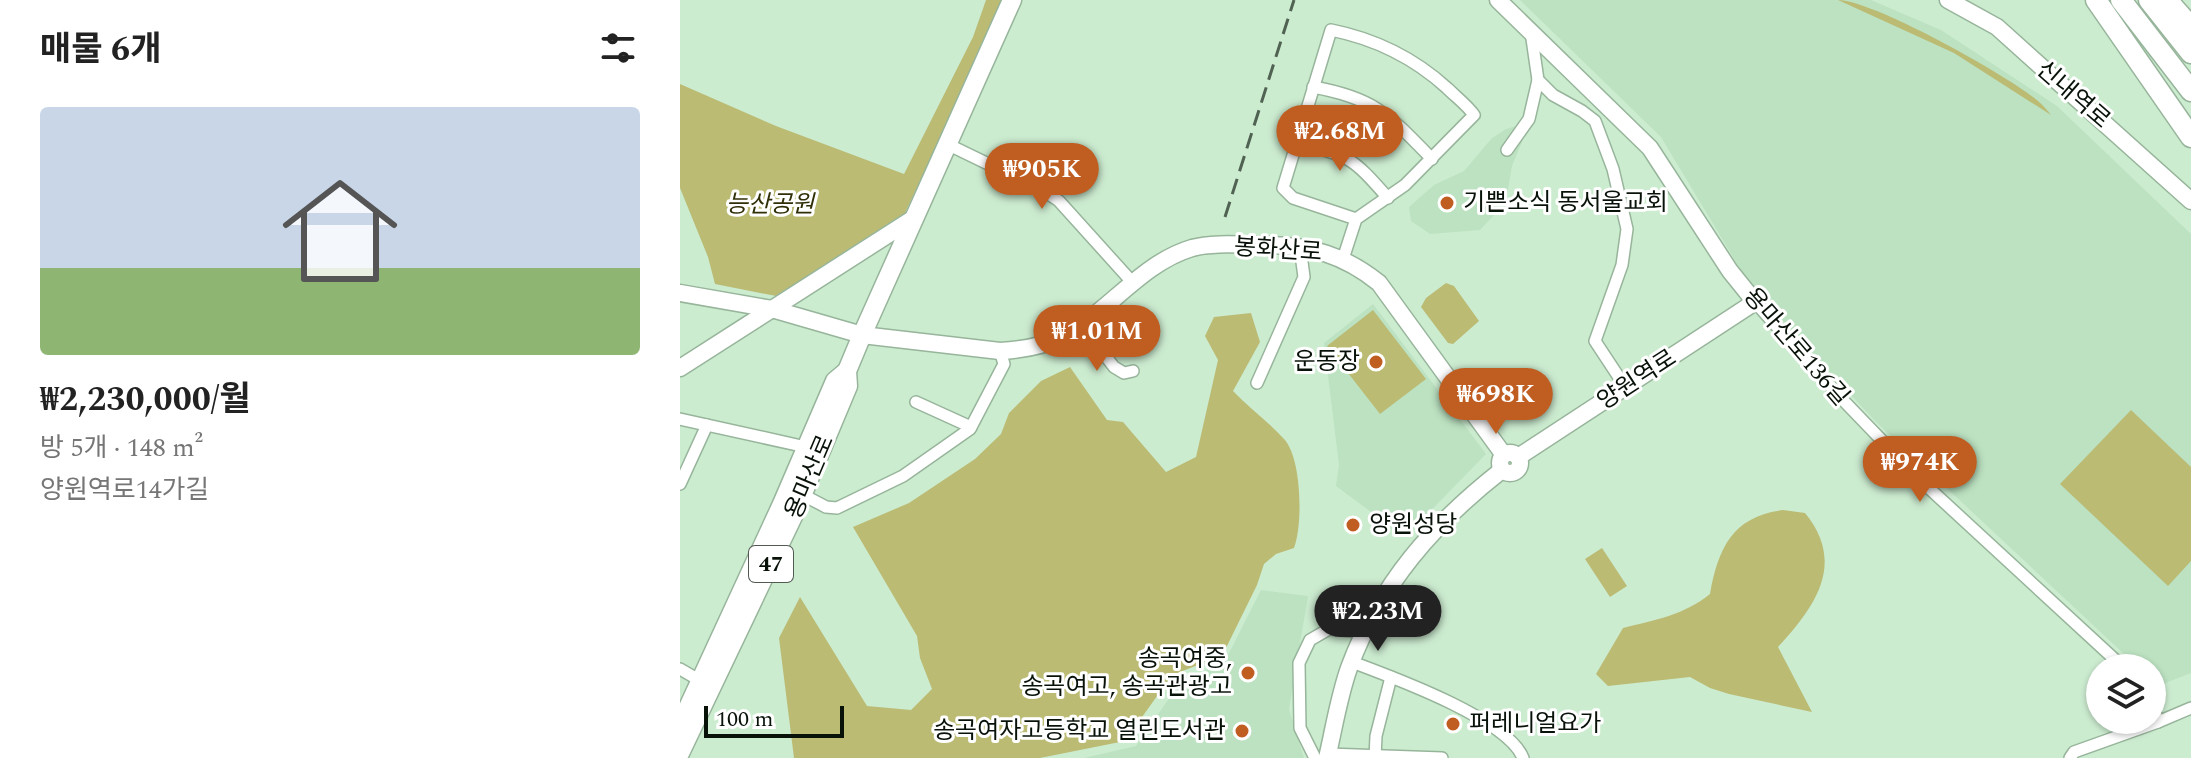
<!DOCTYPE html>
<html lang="ko">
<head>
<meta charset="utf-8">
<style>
	body { margin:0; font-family:Spectral,"Noto Sans KR",serif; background:#f6f6f6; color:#222; height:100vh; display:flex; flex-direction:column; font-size:30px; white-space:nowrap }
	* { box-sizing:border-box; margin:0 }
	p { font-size:26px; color:#767676 }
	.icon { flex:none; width:44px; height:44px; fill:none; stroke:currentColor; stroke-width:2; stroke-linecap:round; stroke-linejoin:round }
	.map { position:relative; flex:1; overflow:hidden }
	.sheet { display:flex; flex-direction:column; background:#fff; width:680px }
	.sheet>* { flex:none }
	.tools { position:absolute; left:1406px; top:654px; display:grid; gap:16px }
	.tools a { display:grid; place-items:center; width:80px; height:80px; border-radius:50%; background:#fff; box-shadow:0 2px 6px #0004; font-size:40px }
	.scale { position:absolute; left:24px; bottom:20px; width:140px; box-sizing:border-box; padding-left:8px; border:4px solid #081209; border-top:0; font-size:22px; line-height:28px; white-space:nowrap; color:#081209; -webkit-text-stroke:6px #fff; paint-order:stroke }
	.price { position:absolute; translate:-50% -68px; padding:0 18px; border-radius:28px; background:#c05e22; color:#fff; font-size:26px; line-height:52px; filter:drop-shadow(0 2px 4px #0008) }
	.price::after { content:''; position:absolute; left:50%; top:48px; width:24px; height:18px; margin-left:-12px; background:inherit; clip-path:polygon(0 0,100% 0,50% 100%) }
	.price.on { background:#222; color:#fff }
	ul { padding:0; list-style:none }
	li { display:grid; align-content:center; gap:16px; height:424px; padding:0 40px }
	li span { display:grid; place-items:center; height:248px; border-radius:8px; color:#555 }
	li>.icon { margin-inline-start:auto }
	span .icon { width:144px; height:144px; fill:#fffc; stroke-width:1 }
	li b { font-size:34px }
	h2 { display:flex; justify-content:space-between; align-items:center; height:96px; padding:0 40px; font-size:34px }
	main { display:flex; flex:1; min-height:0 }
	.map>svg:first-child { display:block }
	.built { fill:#bce2c1 }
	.green { fill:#bbbb74 }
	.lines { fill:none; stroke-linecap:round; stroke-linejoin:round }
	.street-casing { stroke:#97b59b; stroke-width:14 }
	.secondary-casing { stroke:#97b59b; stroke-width:19 }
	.primary-casing { stroke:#97b59b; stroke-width:21 }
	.highway-casing { stroke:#97b59b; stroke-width:23 }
	.street { stroke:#fff; stroke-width:11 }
	.secondary { stroke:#fff; stroke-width:16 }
	.primary { stroke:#fff; stroke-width:18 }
	.highway { stroke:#fff; stroke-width:20 }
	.rail { stroke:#506252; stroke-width:3; stroke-dasharray:16 8; stroke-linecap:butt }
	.poi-dot { fill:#c05e22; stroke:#fff; stroke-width:3 }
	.labels { text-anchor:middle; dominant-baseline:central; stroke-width:6; stroke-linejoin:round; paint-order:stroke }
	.shield { fill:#fff; stroke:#525953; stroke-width:2 }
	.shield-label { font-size:22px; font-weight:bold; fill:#081209 }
	.street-label { font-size:24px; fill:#081209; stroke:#fff }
	.poi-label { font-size:24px; fill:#081209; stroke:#fff; text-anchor:start }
	.park-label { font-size:24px; font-style:italic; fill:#302f07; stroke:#fff }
</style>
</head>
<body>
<main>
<section class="sheet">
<h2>매물 6개<svg class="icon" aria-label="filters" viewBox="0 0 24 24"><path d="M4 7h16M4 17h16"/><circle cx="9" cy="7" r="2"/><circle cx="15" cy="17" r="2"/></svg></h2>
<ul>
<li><span style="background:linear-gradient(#c9d6e8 65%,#8fb573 0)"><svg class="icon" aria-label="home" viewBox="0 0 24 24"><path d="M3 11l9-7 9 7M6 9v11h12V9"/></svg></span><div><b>₩2,230,000/월</b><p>방 5개 · 148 m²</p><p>양원역로14가길</p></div></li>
</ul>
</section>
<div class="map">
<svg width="1511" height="758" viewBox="0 0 1511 758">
	<rect width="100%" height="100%" fill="#ccecd0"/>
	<g class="built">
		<path d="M 840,0 L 1191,0 L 1261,30 L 1377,106 L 1511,234 L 1511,673 L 1478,686 L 1472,681 L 1472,668 L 1459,668 L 1195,421 L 1086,303 L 1065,277 L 981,137 Z"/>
		<path d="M 847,123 L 849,125 L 832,166 L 828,189 L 814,215 L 800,230 L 750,234 L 731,221 L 729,207 L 754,185 L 784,171 L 812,138 L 826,129 Z"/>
		<path d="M 693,304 L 806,454 L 725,537 L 656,486 L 659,465 L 644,343 Z"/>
		<path d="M 581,590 L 628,596 L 609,709 L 624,758 L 404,758 L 456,746 L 497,687 L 546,659 Z"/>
	</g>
	<g class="green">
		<path d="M 306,0 L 326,0 L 225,213 L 96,296 L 35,284 L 28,257 L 0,188 L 0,84 L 96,126 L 224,174 L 293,37 Z"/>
		<path d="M 1158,0 C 1193,0 1329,76 1358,101 C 1363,105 1367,110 1371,115 L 1274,53 Z"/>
		<path d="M 766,283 L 774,286 L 799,321 L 773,344 L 768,343 L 741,307 L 746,298 Z"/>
		<path d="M 693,310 L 746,379 L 700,414 L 647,346 Z"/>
		<path d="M 571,313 L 580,342 L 553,391 C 569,408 589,422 604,439 C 622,458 623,525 614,548 L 596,554 L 584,564 L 577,585 L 545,650 L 518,665 L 492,675 L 445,741 L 360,758 L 114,758 L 99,638 L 120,597 L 187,706 L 231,710 L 252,689 L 240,658 L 237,636 L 173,527 L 229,503 L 295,459 L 321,434 L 329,413 L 361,381 L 390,367 L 427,420 L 443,422 L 486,472 L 516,457 L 538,360 L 525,336 L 534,317 Z"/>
		<path d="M 1451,410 L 1511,467 L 1511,561 L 1488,586 L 1380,484 Z"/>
		<path d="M 1103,510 L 1125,513 C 1166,563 1136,606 1098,647 L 1132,712 L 1049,694 L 1030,688 L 1010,677 L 928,686 L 916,674 L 943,628 C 975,620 1004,615 1030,594 C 1038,548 1053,516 1103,510 Z"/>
		<path d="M 922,548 L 947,586 L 930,597 L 905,559 Z"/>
	</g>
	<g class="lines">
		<g class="street-casing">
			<g id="street">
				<path d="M 851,32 L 858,80 L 873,95 L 902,111 L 915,121 L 933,169 L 947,229 L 942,265 L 915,341 L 946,388"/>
				<path d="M 633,87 C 695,98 709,115 752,159"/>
				<path d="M 267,144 L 364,191 L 379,201 L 453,283"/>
				<path d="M 615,144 C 668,154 672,157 708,198"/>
				<path d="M 827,150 L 849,119 L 858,80"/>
				<path d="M 663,259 L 676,219 L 725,185 L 794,115 C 787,105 776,97 767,88 C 733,57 696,39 651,30 L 603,188 L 613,198 L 676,219"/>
				<path d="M 1075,302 L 1161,398 L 1239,479 L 1444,668"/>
				<path d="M 401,324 L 434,367 L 444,373 L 453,371"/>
				<path d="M 577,383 L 624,277 L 620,247"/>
				<path d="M 236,402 L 291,427"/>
				<path d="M 0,419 L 126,447"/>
				<path d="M 0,484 L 27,425"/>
				<path d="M 123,495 L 146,507 L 157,508 L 223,476 L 290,429 L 324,364 L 320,351"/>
				<path d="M 672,662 C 712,677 828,719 843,758"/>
				<path d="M 0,669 L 19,680"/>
				<path d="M 1478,722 L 1511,708"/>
				<path d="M 648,754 L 762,758"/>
				<path d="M 635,758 L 620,728 L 619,663 L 630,640 L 649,629 L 685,632"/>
				<path d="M 695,758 L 696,736 L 711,677"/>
				<path d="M 1390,758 L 1394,752 L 1478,722 L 1472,702"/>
			</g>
		</g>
		<g class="secondary-casing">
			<g id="secondary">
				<path d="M 818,0 L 970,148 L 1050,271 L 1075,302 L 838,457"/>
				<path d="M 1268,0 L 1317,27 L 1511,201"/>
				<path d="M 0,293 L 92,309 L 182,335 L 320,351 C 341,350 367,345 386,335 C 430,310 462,263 512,248 C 534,242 563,245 585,245 C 630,245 664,255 699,283 L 821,451"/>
				<path d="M 0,368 L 234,218"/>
				<circle cx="830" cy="463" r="10"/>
				<path d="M 647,758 C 654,728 659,696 669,668 C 700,584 753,524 822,470"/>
			</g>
		</g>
		<g class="primary-casing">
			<g id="primary">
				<path d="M 0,725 L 102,504 L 155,381 L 167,371"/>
				<path d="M 0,753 L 116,510 L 168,386 L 167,371 L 182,335 L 332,0"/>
			</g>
		</g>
		<g class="highway-casing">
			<g id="highway">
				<path d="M 1416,0 L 1511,137"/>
				<path d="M 1441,0 L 1511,91"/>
				<path d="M 1469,0 L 1511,53"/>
				<path d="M 1487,0 L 1511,27"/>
			</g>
		</g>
		<use href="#street" class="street"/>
		<use href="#secondary" class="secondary"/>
		<use href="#primary" class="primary"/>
		<use href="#highway" class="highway"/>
		<path class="rail" d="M 545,217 L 614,0"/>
	</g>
	<g class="poi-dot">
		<circle cx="767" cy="203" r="8"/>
		<circle cx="696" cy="362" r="8"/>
		<circle cx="673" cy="525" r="8"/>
		<circle cx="568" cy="673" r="8"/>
		<circle cx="773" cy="724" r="8"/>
		<circle cx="562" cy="731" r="8"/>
	</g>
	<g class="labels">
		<rect class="shield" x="69" y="546" width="44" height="36" rx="6"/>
		<g class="shield-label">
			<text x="91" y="564">47</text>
		</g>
		<g class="street-label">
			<text transform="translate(1393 95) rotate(41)">신내역로</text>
			<text transform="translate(598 250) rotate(4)">봉화산로</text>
			<text transform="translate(1116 347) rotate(49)">용마산로136길</text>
			<text transform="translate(957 380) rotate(-33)">양원역로</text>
			<text transform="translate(130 477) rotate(-67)">용마산로</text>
		</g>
		<g class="poi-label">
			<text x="783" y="203">기쁜소식 동서울교회</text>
			<text x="680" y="362" text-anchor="end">운동장</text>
			<text x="689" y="525">양원성당</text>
			<text x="552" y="659" text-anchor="end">송곡여중,<tspan x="552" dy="28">송곡여고, 송곡관광고</tspan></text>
			<text x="789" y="724">퍼레니얼요가</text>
			<text x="546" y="731" text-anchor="end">송곡여자고등학교 열린도서관</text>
		</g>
		<g class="park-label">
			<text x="90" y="205">능산공원</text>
		</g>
	</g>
</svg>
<div class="tools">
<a><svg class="icon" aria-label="layers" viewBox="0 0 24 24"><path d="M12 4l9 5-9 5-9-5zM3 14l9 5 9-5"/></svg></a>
</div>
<div class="scale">100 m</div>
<b class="price" style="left:660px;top:173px">₩2.68M</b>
<b class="price" style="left:362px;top:211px">₩905K</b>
<b class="price" style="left:417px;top:373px">₩1.01M</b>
<b class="price" style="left:816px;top:436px">₩698K</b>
<b class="price" style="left:1240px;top:504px">₩974K</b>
<b class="price on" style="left:698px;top:653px">₩2.23M</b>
</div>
</main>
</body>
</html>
